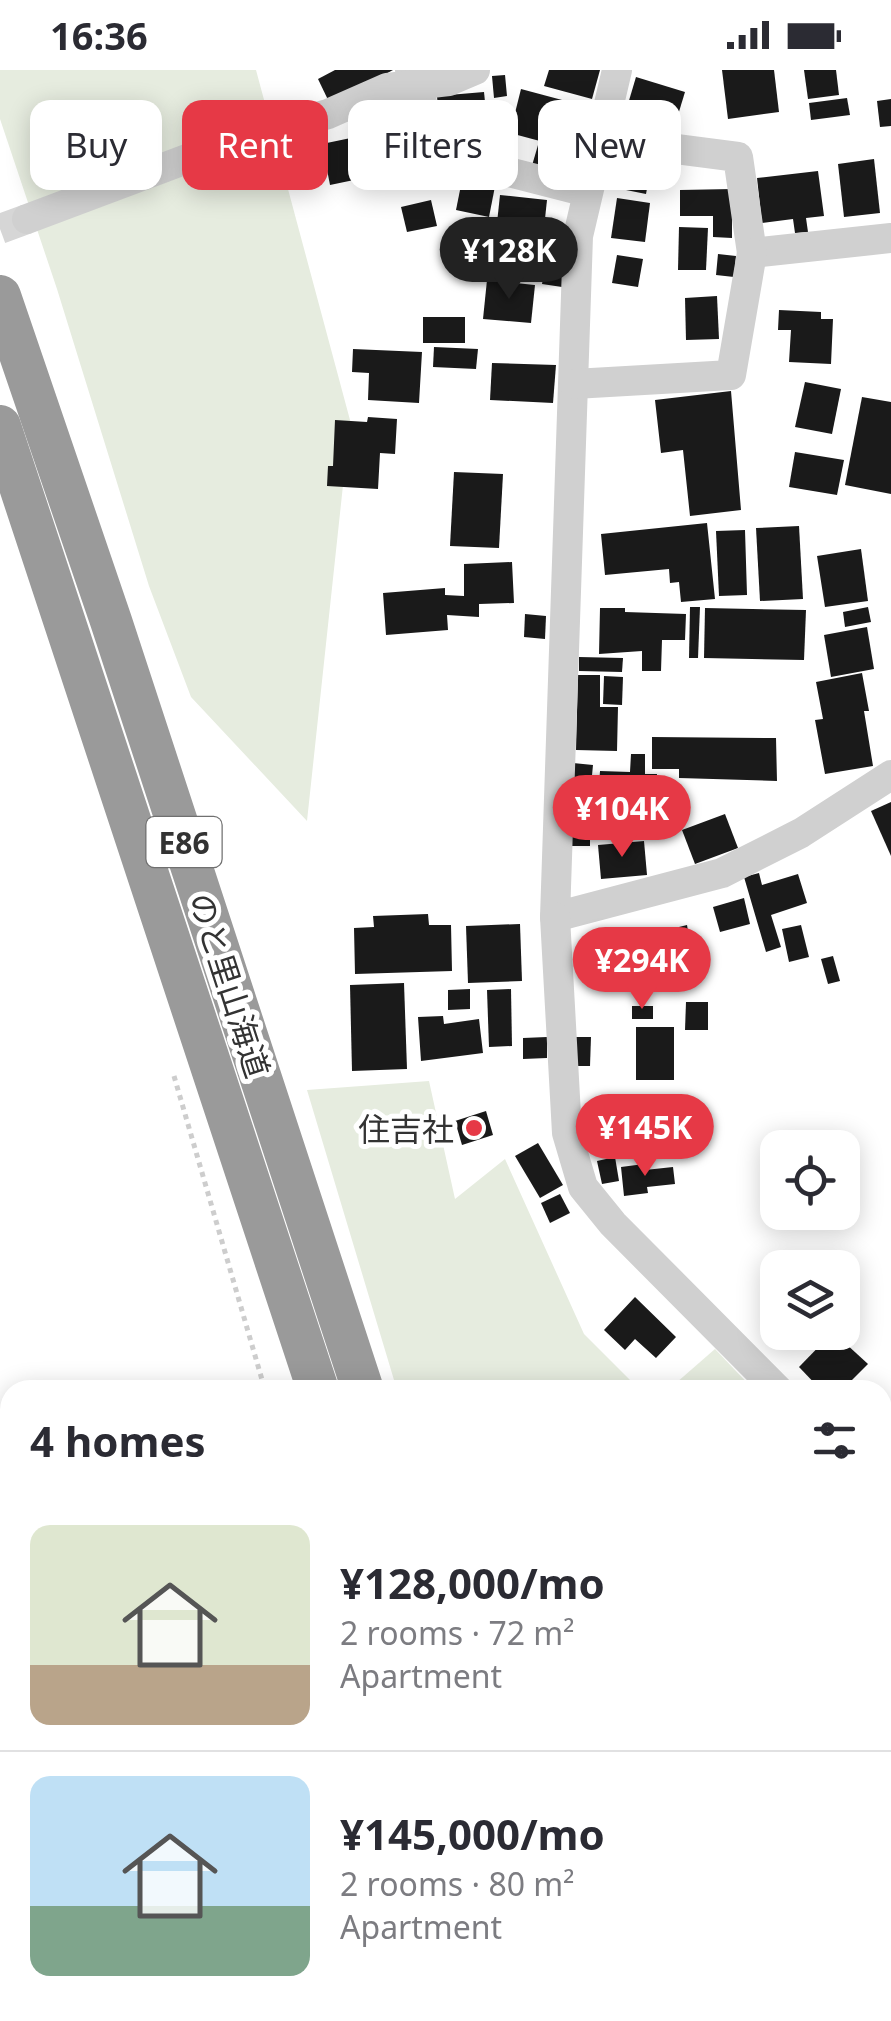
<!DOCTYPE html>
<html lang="en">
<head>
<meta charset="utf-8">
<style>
	body { margin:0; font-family:"Noto Sans","Noto Sans JP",sans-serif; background:#f2f2f3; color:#2b2b33; height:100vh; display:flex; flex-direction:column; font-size:38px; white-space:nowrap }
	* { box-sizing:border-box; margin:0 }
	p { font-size:32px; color:#7c7c81 }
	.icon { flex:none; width:55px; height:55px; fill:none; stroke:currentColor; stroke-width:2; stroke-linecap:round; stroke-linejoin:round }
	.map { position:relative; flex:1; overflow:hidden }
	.side { position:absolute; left:0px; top:1310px; width:892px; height:642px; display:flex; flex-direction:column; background:#fff; border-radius:30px 30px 0 0; box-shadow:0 5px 25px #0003 }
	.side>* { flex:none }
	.top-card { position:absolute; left:30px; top:30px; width:832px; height:90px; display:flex; gap:20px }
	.controls { position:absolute; left:760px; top:1060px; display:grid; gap:20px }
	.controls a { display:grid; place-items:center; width:100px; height:100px; border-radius:20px; background:#fff; box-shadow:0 5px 25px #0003; font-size:50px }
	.price { position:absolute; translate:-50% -85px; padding:0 22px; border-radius:35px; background:#e63946; color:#fff; font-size:32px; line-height:65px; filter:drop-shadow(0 2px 5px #0008) }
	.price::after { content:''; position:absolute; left:50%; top:60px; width:30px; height:22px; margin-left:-15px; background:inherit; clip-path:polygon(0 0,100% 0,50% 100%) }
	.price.selected { background:#222; color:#fff }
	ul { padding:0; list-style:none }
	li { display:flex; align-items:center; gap:30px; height:250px; padding:0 30px }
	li+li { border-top:2px solid #e1e1e2 }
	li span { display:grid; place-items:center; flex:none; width:280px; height:200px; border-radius:20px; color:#555 }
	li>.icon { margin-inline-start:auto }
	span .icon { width:120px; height:120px; fill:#fffc; stroke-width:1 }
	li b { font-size:42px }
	h2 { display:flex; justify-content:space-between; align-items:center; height:120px; padding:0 30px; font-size:42px }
	.pill { padding:0 35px; border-radius:20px; background:#fff; box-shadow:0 5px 25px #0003; font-size:35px; line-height:90px }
	.pill.selected { background:#e63946; color:#fff }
	.status { display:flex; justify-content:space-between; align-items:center; height:70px; padding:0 50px; background:#fff; direction:ltr }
	.status svg { height:28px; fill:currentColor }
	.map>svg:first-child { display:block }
	.green { fill:#e6ecdf }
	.water { fill:#cfe2ee }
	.building { fill:#1a1a1a }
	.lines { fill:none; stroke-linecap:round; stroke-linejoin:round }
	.minor-tunnel { stroke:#d6d6d6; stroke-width:30; stroke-dasharray:30 15; stroke-linecap:butt }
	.path { stroke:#cdcdcd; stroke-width:5; stroke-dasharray:5 5; stroke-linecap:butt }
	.minor { stroke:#d0d0d0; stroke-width:30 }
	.highway { stroke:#9a9a9a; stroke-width:42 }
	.poi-dot { fill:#e63946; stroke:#fff; stroke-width:4 }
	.labels { text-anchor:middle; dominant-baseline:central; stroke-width:10; stroke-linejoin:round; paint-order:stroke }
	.shield { fill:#fff; stroke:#707070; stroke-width:2.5 }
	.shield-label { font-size:30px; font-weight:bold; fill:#333 }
	.street-label { font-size:32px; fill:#333; stroke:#fff }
	.poi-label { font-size:32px; fill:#333; stroke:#fff; text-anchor:end }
</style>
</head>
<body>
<div class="status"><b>16:36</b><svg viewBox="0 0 49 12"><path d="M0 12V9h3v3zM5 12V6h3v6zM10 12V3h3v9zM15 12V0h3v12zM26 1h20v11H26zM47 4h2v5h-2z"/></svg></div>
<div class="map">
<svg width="891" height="1951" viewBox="0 0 891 1951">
	<rect width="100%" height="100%" fill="#fff"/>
	<g class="green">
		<path d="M 0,0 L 256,0 L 350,350 L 307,751 L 191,627 L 149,516 L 57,219 L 0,49 Z"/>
		<path d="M 429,1011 L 455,1129 L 505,1089 L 584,1264 L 640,1320 L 397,1320 L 307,1020 Z"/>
		<path d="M 715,1279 L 754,1320 L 668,1320 Z"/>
		<path d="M 883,1513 L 891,1531 L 891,1951 L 601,1951 L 599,1943 L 882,1942 Z"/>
	</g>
	<path class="water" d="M 0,1820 L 10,1856 L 10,1942 L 39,1943 L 42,1951 L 0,1951 Z"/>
	<g class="building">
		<path d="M 335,0 L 393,0 L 330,34 L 318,9 Z"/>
		<path d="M 549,0 L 600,0 L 592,29 L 544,16 Z"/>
		<path d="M 722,0 L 774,0 L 779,42 L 728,49 Z"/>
		<path d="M 804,0 L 836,0 L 839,25 L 808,29 Z"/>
		<path d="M 505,5 L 507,26 L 494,28 L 492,6 Z"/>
		<path d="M 636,7 L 685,22 L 674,58 L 625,44 Z"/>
		<path d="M 521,19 L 577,34 L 566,78 L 510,63 Z"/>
		<path d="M 484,22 L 488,61 L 440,65 L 437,26 Z"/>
		<path d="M 847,28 L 850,45 L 811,50 L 809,33 Z"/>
		<path d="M 891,29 L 891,56 L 880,57 L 877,31 Z"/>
		<path d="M 390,33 L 395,52 L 376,59 L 370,40 Z"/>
		<path d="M 413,55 L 421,96 L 330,115 L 322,74 Z"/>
		<path d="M 538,75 L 574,84 L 568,108 L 531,99 Z"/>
		<path d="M 614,78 L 653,86 L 646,124 L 606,116 Z"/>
		<path d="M 874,89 L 880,143 L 844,147 L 838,94 Z"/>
		<path d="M 464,100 L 497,106 L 489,147 L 456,140 Z"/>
		<path d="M 818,101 L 824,146 L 806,148 L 808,162 L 795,163 L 793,149 L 762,153 L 757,108 Z"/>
		<path d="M 732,119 L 732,168 L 713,167 L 713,146 L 680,146 L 680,120 Z"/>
		<path d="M 500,125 L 547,130 L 541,186 L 494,181 Z"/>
		<path d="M 617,128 L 650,133 L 645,172 L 611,168 Z"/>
		<path d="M 431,130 L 437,156 L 407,162 L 401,137 Z"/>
		<path d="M 679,157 L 708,158 L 706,200 L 678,200 Z"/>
		<path d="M 718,184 L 736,186 L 734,207 L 716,205 Z"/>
		<path d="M 617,185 L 643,189 L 638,217 L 612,213 Z"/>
		<path d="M 545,198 L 564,201 L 562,217 L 542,214 Z"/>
		<path d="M 487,210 L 535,215 L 531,253 L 483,249 Z"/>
		<path d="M 717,226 L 719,269 L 686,270 L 685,228 Z"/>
		<path d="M 779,240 L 821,242 L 821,249 L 833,249 L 831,294 L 789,292 L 791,260 L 778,260 Z"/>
		<rect x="423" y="247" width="42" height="26"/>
		<path d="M 434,277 L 478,279 L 476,299 L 433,297 Z"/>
		<path d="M 353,279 L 422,282 L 419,333 L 368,330 L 369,303 L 352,302 Z"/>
		<path d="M 492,293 L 556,295 L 553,333 L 490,330 Z"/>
		<path d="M 805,312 L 841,319 L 832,364 L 795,357 Z"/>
		<path d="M 731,321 L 741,440 L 690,446 L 683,380 L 661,383 L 655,330 Z"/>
		<path d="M 862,327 L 891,332 L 891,424 L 845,415 Z"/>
		<path d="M 368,347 L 397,349 L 395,384 L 380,383 L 378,419 L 327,416 L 328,396 L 333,396 L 335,350 L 367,352 Z"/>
		<path d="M 795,382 L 844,390 L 837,425 L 789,417 Z"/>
		<path d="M 454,402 L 503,404 L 499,478 L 450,476 Z"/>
		<path d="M 707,453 L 715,529 L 681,532 L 679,512 L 670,513 L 669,499 L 605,505 L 601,464 Z"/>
		<path d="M 799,456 L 803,529 L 760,531 L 756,458 Z"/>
		<path d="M 745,460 L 747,525 L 719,526 L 716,461 Z"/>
		<path d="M 861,479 L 868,531 L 825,537 L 817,486 Z"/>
		<path d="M 512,492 L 514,533 L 479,534 L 479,547 L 447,545 L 448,560 L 386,565 L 383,523 L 445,518 L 445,525 L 464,526 L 464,494 Z"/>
		<path d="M 690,537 L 700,537 L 698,588 L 689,588 Z"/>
		<path d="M 868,537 L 871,552 L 845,557 L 843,542 Z"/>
		<path d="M 600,538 L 625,538 L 625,542 L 686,544 L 685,570 L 662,570 L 661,601 L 642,601 L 642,581 L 599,584 Z"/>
		<path d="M 705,538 L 806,540 L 804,590 L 704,588 Z"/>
		<path d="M 525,544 L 546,546 L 545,569 L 524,567 Z"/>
		<path d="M 867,557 L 874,599 L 831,607 L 824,565 Z"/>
		<path d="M 579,587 L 623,588 L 622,602 L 579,601 Z"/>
		<path d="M 862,603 L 869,641 L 864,641 L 873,696 L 825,704 L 815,650 L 823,649 L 816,612 Z"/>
		<path d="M 578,605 L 600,605 L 600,637 L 618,637 L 617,681 L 576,680 Z"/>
		<path d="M 604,606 L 623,607 L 622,635 L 603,634 Z"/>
		<path d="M 652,667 L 776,668 L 777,711 L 679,708 L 679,699 L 652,699 Z"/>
		<path d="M 631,684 L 645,684 L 645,704 L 657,704 L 654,746 L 597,742 L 600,701 L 630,702 Z"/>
		<path d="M 573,693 L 593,695 L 591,716 L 571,714 Z"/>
		<path d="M 891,732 L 891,786 L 871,741 Z"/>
		<path d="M 725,744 L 738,778 L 695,794 L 682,760 Z"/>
		<path d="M 568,748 L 590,749 L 590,776 L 568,776 Z"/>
		<path d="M 644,771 L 647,805 L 601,809 L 598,775 Z"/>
		<path d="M 759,803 L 762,815 L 798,804 L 807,833 L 771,845 L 781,877 L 766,882 L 744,807 Z"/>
		<path d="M 744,828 L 750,854 L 720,862 L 713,837 Z"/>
		<path d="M 428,844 L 429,855 L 451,855 L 452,901 L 355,904 L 354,858 L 374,857 L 373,846 Z"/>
		<path d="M 520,854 L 522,911 L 468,913 L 466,856 Z"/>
		<path d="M 687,855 L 696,911 L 688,913 L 679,857 Z"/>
		<path d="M 801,855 L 809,887 L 789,892 L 782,859 Z"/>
		<path d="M 679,861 L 681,900 L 624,905 L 621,865 Z"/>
		<path d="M 833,886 L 840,911 L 828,914 L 821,889 Z"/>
		<path d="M 404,913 L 407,999 L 352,1001 L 350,915 Z"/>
		<path d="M 470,919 L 470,939 L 448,940 L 448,920 Z"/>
		<path d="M 511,919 L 512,976 L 489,977 L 487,920 Z"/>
		<path d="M 686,932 L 708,932 L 708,960 L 685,960 Z"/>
		<rect x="632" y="936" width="21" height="13"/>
		<path d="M 443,946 L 444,954 L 479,949 L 483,983 L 421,991 L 418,947 Z"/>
		<rect x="636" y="957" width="38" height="53"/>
		<path d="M 547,967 L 547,988 L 523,989 L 523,968 Z"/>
		<path d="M 574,967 L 591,967 L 590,996 L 573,996 Z"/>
		<path d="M 670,1034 L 672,1054 L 637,1057 L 636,1037 Z"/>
		<path d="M 486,1041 L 493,1065 L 462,1075 L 455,1051 Z"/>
		<path d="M 659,1064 L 669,1080 L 652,1090 L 643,1073 Z"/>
		<path d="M 538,1073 L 563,1115 L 540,1128 L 515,1086 Z"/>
		<path d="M 615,1087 L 619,1111 L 602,1114 L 597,1091 Z"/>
		<path d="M 644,1094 L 645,1100 L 673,1097 L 675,1114 L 647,1117 L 648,1123 L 624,1126 L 621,1097 Z"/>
		<path d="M 560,1124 L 570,1143 L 550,1153 L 541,1133 Z"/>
		<path d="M 635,1227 L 676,1267 L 656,1288 L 635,1269 L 625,1280 L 604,1260 Z"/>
		<path d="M 833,1262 L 868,1294 L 842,1320 L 821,1320 L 799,1297 Z"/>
		<path d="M 891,1334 L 891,1395 L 882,1385 L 882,1342 Z"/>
	</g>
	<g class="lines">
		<path class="minor-tunnel" d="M 0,159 L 27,149"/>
		<g class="path">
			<path d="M 174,1006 L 265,1320"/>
			<path d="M 458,1942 L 462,1951"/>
		</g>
		<g class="minor">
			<path d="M 410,0 L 419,15 L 430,82 L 587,122"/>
			<path d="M 617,0 L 578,166 L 555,847 L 722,803 L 801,763 L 891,705"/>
			<path d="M 599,69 L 738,87 L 752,183 L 891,168"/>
			<path d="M 27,149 L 240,69 L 328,44 L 387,18 L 449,11 L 475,0"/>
			<path d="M 574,314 L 731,305 L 752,183"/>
			<path d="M 555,847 L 567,1063 L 583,1117 L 613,1154 L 778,1320"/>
			<path d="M 882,1456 L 891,1470"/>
			<path d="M 882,1714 L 891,1714"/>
		</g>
		<g class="highway">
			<path d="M 0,226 L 111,551 L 363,1320"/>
			<path d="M 0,356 L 318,1320"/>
			<path d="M 521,1942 L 524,1951"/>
			<path d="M 567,1942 L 570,1951"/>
		</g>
	</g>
	<circle class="poi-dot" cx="474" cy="1058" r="10"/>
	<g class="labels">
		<rect class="shield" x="146.5" y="747" width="75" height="50" rx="8"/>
		<g class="shield-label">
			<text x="184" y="772">E86</text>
		</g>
		<g class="street-label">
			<text transform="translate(230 915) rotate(72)">のと里山海道</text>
		</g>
		<g class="poi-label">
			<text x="454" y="1058">住吉社</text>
		</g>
	</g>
</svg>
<div class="controls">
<a><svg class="icon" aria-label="locate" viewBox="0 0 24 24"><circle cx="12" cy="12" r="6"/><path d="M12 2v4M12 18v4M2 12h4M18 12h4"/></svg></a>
<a><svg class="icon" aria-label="layers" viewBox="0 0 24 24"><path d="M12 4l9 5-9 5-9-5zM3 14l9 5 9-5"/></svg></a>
</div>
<b class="price selected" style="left:509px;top:232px">¥128K</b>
<b class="price" style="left:622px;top:790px">¥104K</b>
<b class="price" style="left:642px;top:942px">¥294K</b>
<b class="price" style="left:645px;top:1109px">¥145K</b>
<div class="top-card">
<a class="pill">Buy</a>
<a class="pill selected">Rent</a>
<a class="pill">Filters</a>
<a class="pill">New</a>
</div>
<section class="side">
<h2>4 homes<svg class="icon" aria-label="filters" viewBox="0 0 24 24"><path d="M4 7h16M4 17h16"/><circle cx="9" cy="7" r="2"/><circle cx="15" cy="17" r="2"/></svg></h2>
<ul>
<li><span style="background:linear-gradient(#dfe7d0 70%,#b9a48a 0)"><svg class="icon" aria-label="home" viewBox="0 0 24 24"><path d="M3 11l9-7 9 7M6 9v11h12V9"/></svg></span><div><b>¥128,000/mo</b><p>2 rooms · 72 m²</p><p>Apartment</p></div></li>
<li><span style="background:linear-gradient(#bfe0f5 65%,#7fa58c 0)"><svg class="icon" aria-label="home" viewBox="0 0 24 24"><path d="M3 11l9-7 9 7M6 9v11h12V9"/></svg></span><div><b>¥145,000/mo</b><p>2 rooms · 80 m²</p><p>Apartment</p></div></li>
</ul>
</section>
</div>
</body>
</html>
